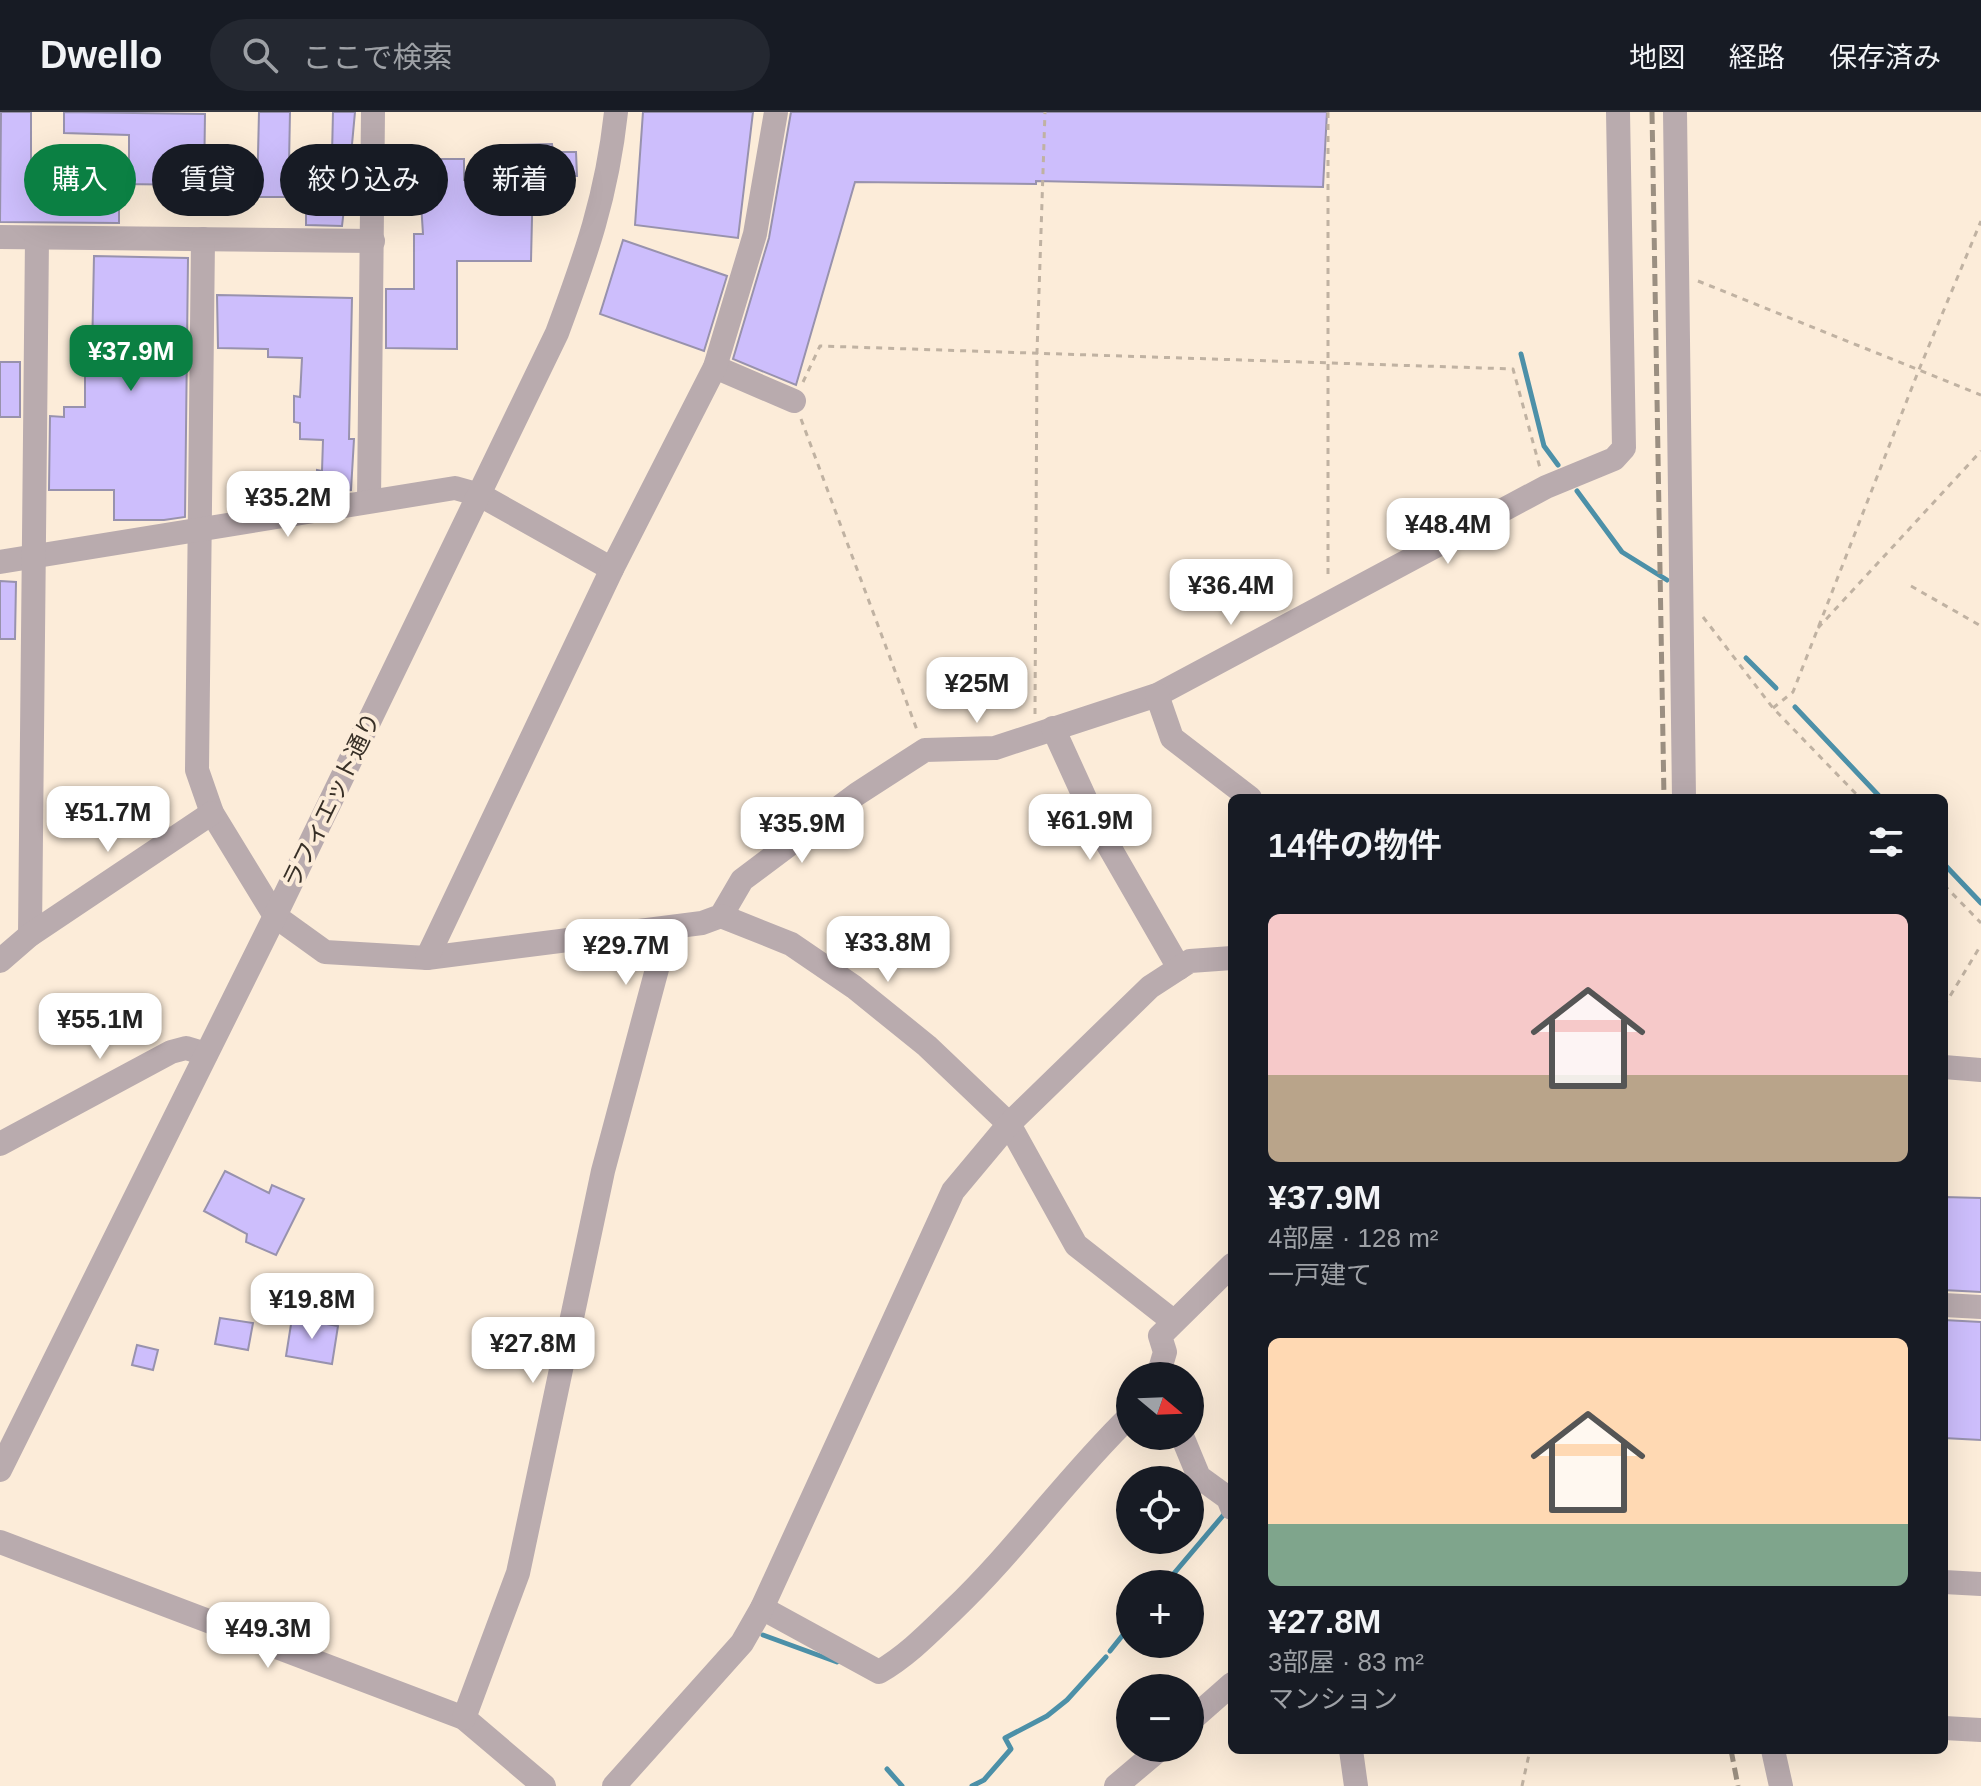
<!DOCTYPE html>
<html lang="ja">
<head>
<meta charset="utf-8">
<style>
	body { margin:0; font-family:Arial,"Noto Sans JP",sans-serif; background:#242831; color:#f1f3f6; height:100vh; display:flex; flex-direction:column; font-size:30px; white-space:nowrap }
	* { box-sizing:border-box; margin:0 }
	p { font-size:26px; color:#9ea1a6 }
	.icon { flex:none; width:44px; height:44px; fill:none; stroke:currentColor; stroke-width:2; stroke-linecap:round; stroke-linejoin:round }
	.map { position:relative; flex:1; overflow:hidden }
	.side { position:absolute; left:1228px; top:682px; width:720px; height:960px; display:flex; flex-direction:column; background:#171b24; border-radius:12px; box-shadow:0 8px 32px #0002 }
	.side>* { flex:none }
	.hud { position:absolute; left:24px; top:32px; width:760px; height:72px; display:flex; gap:16px }
	.needle { width:52px; rotate:109deg }
	.tools { position:absolute; left:1116px; top:1250px; display:grid; gap:16px }
	.tools a { display:grid; place-items:center; width:88px; height:88px; border-radius:50%; background:#171b24; box-shadow:0 8px 32px #0002; font-size:40px }
	.price { position:absolute; translate:-50% -68px; padding:0 18px; border-radius:16px; background:#fff; color:#222; font-size:26px; line-height:52px; filter:drop-shadow(0 2px 4px #0008) }
	.price::after { content:''; position:absolute; left:50%; top:48px; width:24px; height:18px; margin-left:-12px; background:inherit; clip-path:polygon(0 0,100% 0,50% 100%) }
	.price.current { background:#0b8043; color:#fff }
	ul { padding:0; list-style:none }
	li { display:grid; align-content:center; gap:16px; height:424px; padding:0 40px }
	li span { display:grid; place-items:center; height:248px; border-radius:12px; color:#555 }
	li>.icon { margin-inline-start:auto }
	span .icon { width:144px; height:144px; fill:#fffc; stroke-width:1 }
	li b { font-size:34px }
	h2 { display:flex; justify-content:space-between; align-items:center; height:96px; padding:0 40px; font-size:34px }
	.tag { padding:0 28px; border-radius:36px; background:#171b24; box-shadow:0 8px 32px #0002; font-size:28px; line-height:72px }
	.tag.current { background:#0b8043; color:#fff }
	header { display:flex; align-items:center; gap:48px; box-sizing:border-box; height:112px; padding:0 40px; background:#171b24; border-bottom:2px solid #363941 }
	header strong { font-size:38px }
	nav { display:flex; gap:44px; margin-inline-start:auto; font-size:28px }
	.search { width:560px; height:72px; background:#242831; display:flex; align-items:center; gap:20px; box-sizing:border-box; padding:0 28px; border-radius:44px; color:#9ea1a6; font-size:30px }
	.map>svg:first-child { display:block }
	.lines { fill:none; stroke-linecap:round; stroke-linejoin:round }
	.stream { stroke:#4c90a8; stroke-width:5 }
	.building { fill:#cdbefc; stroke:#9892ad; stroke-width:2 }
	.path { stroke:#c0b2a2; stroke-width:3; stroke-dasharray:6 6; stroke-linecap:butt }
	.minor { stroke:#b9abae; stroke-width:24 }
	.rail { stroke:#9b8f81; stroke-width:5; stroke-dasharray:12 6; stroke-linecap:butt }
	.labels { text-anchor:middle; dominant-baseline:central; stroke-width:8; stroke-linejoin:round; paint-order:stroke }
	.street-label { font-size:24px; fill:#383027; stroke:#fcecd9 }
</style>
</head>
<body>
<header>
<strong>Dwello</strong>
<div class="search"><svg class="icon" aria-label="search" viewBox="0 0 24 24"><circle cx="10" cy="10" r="6"/><path d="M15 15l6 6"/></svg>ここで検索</div>
<nav><a>地図</a><a>経路</a><a>保存済み</a></nav>
</header>
<div class="map">
<svg width="1981" height="1674" viewBox="0 0 1981 1674">
	<rect width="100%" height="100%" fill="#fcecd9"/>
	<g class="lines">
		<g class="stream">
			<path d="M 1521,242 L 1544,334 L 1558,353"/>
			<path d="M 1577,379 L 1622,440 L 1667,468"/>
			<path d="M 1746,546 L 1776,576"/>
			<path d="M 1795,595 L 1881,686"/>
			<path d="M 1944,752 L 1981,791"/>
			<path d="M 1165,1472 L 1226,1400"/>
			<path d="M 763,1523 L 837,1550"/>
			<path d="M 1110,1539 L 1130,1514"/>
			<path d="M 887,1657 L 902,1674"/>
			<path d="M 972,1674 L 984,1668 L 1011,1637 L 1005,1626 L 1047,1604 L 1067,1588 L 1106,1545"/>
		</g>
	</g>
	<g class="building">
		<path d="M 1,0 L 31,0 L 31,50 L 68,50 L 68,55 L 129,56 L 129,23 L 64,21 L 64,0 L 205,2 L 204,73 L 119,72 L 119,111 L 0,110 Z"/>
		<path d="M 259,0 L 290,0 L 289,52 L 300,52 L 300,57 L 337,60 L 336,88 L 345,88 L 342,114 L 306,113 L 306,85 L 257,85 Z"/>
		<path d="M 333,0 L 355,0 L 351,43 L 332,43 Z"/>
		<path d="M 643,0 L 753,0 L 738,126 L 635,113 Z"/>
		<path d="M 791,0 L 1327,0 L 1323,75 L 1036,69 L 1036,72 L 855,70 L 796,273 L 733,247 L 769,126 Z"/>
		<path d="M 552,32 L 553,40 L 576,40 L 577,64 L 533,64 L 531,149 L 457,149 L 457,237 L 386,236 L 386,177 L 414,177 L 414,122 L 423,122 L 421,91 L 415,91 L 416,72 L 391,72 L 392,47 L 464,47 L 464,68 L 505,69 L 506,33 Z"/>
		<path d="M 623,128 L 727,164 L 704,239 L 600,202 Z"/>
		<path d="M 94,144 L 188,146 L 185,405 L 164,408 L 114,408 L 114,378 L 49,378 L 50,304 L 64,305 L 64,295 L 85,295 L 85,243 L 92,243 Z"/>
		<path d="M 217,183 L 352,186 L 349,327 L 354,327 L 351,378 L 318,379 L 317,358 L 322,359 L 323,328 L 300,327 L 300,311 L 294,310 L 294,284 L 300,285 L 302,246 L 268,245 L 268,237 L 218,236 Z"/>
		<rect x="0" y="250" width="20" height="55"/>
		<path d="M 0,469 L 16,470 L 15,527 L 0,527 Z"/>
		<path d="M 225,1059 L 269,1081 L 272,1073 L 304,1087 L 276,1143 L 246,1130 L 247,1122 L 204,1099 Z"/>
		<path d="M 1944,1085 L 1981,1086 L 1981,1180 L 1944,1178 Z"/>
		<path d="M 220,1206 L 253,1211 L 248,1238 L 215,1232 Z"/>
		<path d="M 292,1206 L 338,1214 L 332,1252 L 286,1244 Z"/>
		<path d="M 1944,1208 L 1981,1210 L 1981,1328 L 1944,1326 Z"/>
		<path d="M 137,1233 L 158,1238 L 153,1258 L 132,1253 Z"/>
	</g>
	<g class="lines">
		<g class="path">
			<path d="M 1328,0 L 1328,467"/>
			<path d="M 1698,169 L 1981,283"/>
			<path d="M 803,270 L 820,234 L 1513,257 L 1540,356"/>
			<path d="M 801,307 L 917,618"/>
			<path d="M 1911,474 L 1981,514"/>
			<path d="M 1703,505 L 1773,596 L 1860,686"/>
			<path d="M 1818,516 L 1981,339"/>
			<path d="M 1773,596 L 1793,580 L 1918,260 L 1981,109"/>
			<path d="M 1035,602 L 1037,240 L 1045,0"/>
			<path d="M 1944,773 L 1981,811"/>
			<path d="M 1944,894 L 1981,833"/>
			<path d="M 1522,1674 L 1530,1638"/>
		</g>
		<g class="minor">
			<path d="M 1675,0 L 1684,686"/>
			<path d="M 0,125 L 373,129"/>
			<path d="M 203,127 L 197,658 L 212,701 L 275,804 L 325,840 L 427,846 L 702,811 L 721,804 L 742,768 L 857,682 L 925,638 L 995,636 L 1157,583 L 1546,375 L 1614,347 L 1624,336 L 1618,0"/>
			<path d="M 715,255 L 794,289"/>
			<path d="M 369,389 L 373,0"/>
			<path d="M 0,450 L 455,376 L 480,383 L 612,457"/>
			<path d="M 1157,583 L 1172,626 L 1250,686"/>
			<path d="M 1053,616 L 1099,717 L 1179,856"/>
			<path d="M 721,804 L 791,832 L 854,875 L 927,934 L 1009,1012 L 1076,1133 L 1173,1209"/>
			<path d="M 30,823 L 37,126"/>
			<path d="M 427,846 L 612,457 L 715,255 L 755,122 L 776,0"/>
			<path d="M 0,849 L 30,823 L 212,701"/>
			<path d="M 1944,955 L 1981,958"/>
			<path d="M 0,1032 L 171,940 L 186,936 L 206,942"/>
			<path d="M 1944,1193 L 1981,1195"/>
			<path d="M 1158,1264 L 1165,1240 L 1160,1224 L 1232,1153"/>
			<path d="M 1182,1324 L 1199,1365 L 1228,1386 L 1232,1396"/>
			<path d="M 0,1358 L 275,804 L 557,221 C 586,143 607,84 616,0"/>
			<path d="M 0,1430 L 464,1606 L 544,1674"/>
			<path d="M 1944,1470 L 1981,1472"/>
			<path d="M 762,1496 L 879,1560 C 908,1543 929,1521 953,1498 C 1017,1437 1067,1365 1130,1304"/>
			<path d="M 464,1606 L 518,1461 L 603,1059 L 668,816"/>
			<path d="M 1190,1609 L 1232,1572"/>
			<path d="M 1944,1616 L 1981,1618"/>
			<path d="M 1351,1638 L 1356,1674"/>
			<path d="M 1773,1638 L 1781,1674"/>
			<path d="M 614,1674 L 742,1531 L 762,1496 L 953,1079 L 1009,1012 L 1150,875 L 1190,849 L 1232,846"/>
			<path d="M 1116,1674 L 1161,1636"/>
		</g>
		<g class="rail">
			<path d="M 1652,0 L 1664,686"/>
			<path d="M 1731,1638 L 1738,1674"/>
		</g>
	</g>
	<g class="labels">
		<g class="street-label">
			<text transform="translate(331 688) rotate(-64)">ラフィエット通り</text>
		</g>
	</g>
</svg>
<div class="tools">
<a><svg class="needle" viewBox="-14 -14 28 28"><path d="M0-13l5 13h-10z" fill="#e53935"/><path d="M0 13l5-13h-10z" fill="#9ea1a6"/></svg></a>
<a><svg class="icon" aria-label="locate" viewBox="0 0 24 24"><circle cx="12" cy="12" r="6"/><path d="M12 2v4M12 18v4M2 12h4M18 12h4"/></svg></a>
<a>+</a>
<a>−</a>
</div>
<b class="price current" style="left:131px;top:281px">¥37.9M</b>
<b class="price" style="left:288px;top:427px">¥35.2M</b>
<b class="price" style="left:1448px;top:454px">¥48.4M</b>
<b class="price" style="left:1231px;top:515px">¥36.4M</b>
<b class="price" style="left:977px;top:613px">¥25M</b>
<b class="price" style="left:108px;top:742px">¥51.7M</b>
<b class="price" style="left:1090px;top:750px">¥61.9M</b>
<b class="price" style="left:802px;top:753px">¥35.9M</b>
<b class="price" style="left:888px;top:872px">¥33.8M</b>
<b class="price" style="left:626px;top:875px">¥29.7M</b>
<b class="price" style="left:100px;top:949px">¥55.1M</b>
<b class="price" style="left:312px;top:1229px">¥19.8M</b>
<b class="price" style="left:533px;top:1273px">¥27.8M</b>
<b class="price" style="left:268px;top:1558px">¥49.3M</b>
<div class="hud">
<a class="tag current">購入</a>
<a class="tag">賃貸</a>
<a class="tag">絞り込み</a>
<a class="tag">新着</a>
</div>
<section class="side">
<h2>14件の物件<svg class="icon" aria-label="filters" viewBox="0 0 24 24"><path d="M4 7h16M4 17h16"/><circle cx="9" cy="7" r="2"/><circle cx="15" cy="17" r="2"/></svg></h2>
<ul>
<li><span style="background:linear-gradient(#f6c9c9 65%,#b9a48a 0)"><svg class="icon" aria-label="home" viewBox="0 0 24 24"><path d="M3 11l9-7 9 7M6 9v11h12V9"/></svg></span><div><b>¥37.9M</b><p>4部屋 · 128 m²</p><p>一戸建て</p></div></li>
<li><span style="background:linear-gradient(#ffd9b3 75%,#7fa58c 0)"><svg class="icon" aria-label="home" viewBox="0 0 24 24"><path d="M3 11l9-7 9 7M6 9v11h12V9"/></svg></span><div><b>¥27.8M</b><p>3部屋 · 83 m²</p><p>マンション</p></div></li>
</ul>
</section>
</div>
</body>
</html>
